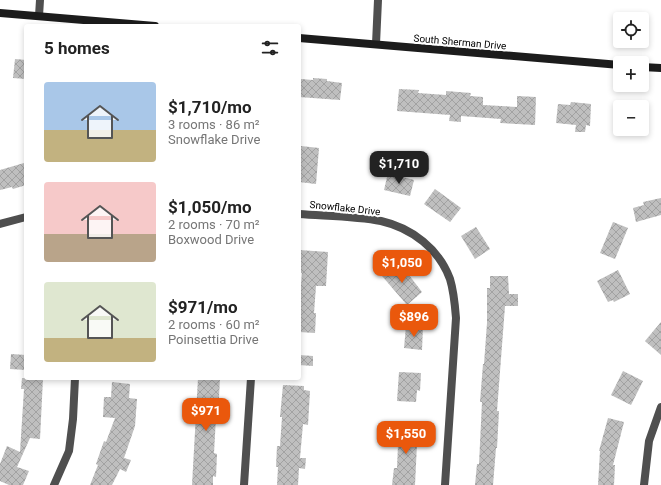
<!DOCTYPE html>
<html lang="en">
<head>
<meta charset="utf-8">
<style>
	body { margin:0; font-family:Roboto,sans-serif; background:#f6f6f6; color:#222; height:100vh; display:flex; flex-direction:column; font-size:15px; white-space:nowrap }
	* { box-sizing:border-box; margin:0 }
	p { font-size:13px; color:#767676 }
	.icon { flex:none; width:22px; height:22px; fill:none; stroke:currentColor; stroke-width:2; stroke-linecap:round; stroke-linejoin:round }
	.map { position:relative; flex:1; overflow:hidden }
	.panel { position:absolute; left:24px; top:24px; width:277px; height:356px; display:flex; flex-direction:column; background:#fff; border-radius:4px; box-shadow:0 2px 6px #0003 }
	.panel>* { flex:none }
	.controls { position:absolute; left:613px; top:12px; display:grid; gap:8px }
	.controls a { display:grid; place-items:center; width:36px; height:36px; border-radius:4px; background:#fff; box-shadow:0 2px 6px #0003; font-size:20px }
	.price { position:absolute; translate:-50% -34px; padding:0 9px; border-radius:8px; background:#ea580c; color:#fff; font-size:13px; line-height:26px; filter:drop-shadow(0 1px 2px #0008) }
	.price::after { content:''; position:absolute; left:50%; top:24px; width:12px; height:9px; margin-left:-6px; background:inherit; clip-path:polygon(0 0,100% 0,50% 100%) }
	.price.on { background:#222; color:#fff }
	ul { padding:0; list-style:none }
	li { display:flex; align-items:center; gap:12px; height:100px; padding:0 20px }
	li span { display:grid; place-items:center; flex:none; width:112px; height:80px; border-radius:4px; color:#555 }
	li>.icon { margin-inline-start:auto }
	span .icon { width:48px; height:48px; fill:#fffc; stroke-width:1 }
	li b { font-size:17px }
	h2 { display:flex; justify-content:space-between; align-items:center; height:48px; padding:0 20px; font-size:17px }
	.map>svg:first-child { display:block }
	.building { fill:url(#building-cross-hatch) }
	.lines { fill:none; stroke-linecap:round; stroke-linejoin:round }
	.street { stroke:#4f4f4f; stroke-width:8 }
	.secondary { stroke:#1c1c1c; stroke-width:8 }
	.labels { text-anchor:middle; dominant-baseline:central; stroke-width:4; stroke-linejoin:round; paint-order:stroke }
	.street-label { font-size:10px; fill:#000; stroke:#fff }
</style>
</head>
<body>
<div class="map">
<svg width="661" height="485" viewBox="0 0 661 485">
	<defs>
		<pattern id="building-cross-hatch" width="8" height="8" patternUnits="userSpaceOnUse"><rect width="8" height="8" fill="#bfbfbf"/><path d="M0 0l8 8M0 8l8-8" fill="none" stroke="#a2a2a2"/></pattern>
	</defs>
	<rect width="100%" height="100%" fill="#fff"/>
	<g class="building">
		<path d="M 15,59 L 26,60 L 26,79 L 13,78 Z"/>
		<path d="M 313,78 L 327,79 L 327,81 L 342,83 L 340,100 L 299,97 L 301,79 L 313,80 Z"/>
		<path d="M 399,89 L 419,90 L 418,93 L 446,95 L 446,91 L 471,93 L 470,96 L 483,97 L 483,105 L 517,107 L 517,96 L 536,97 L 535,125 L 500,123 L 501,119 L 461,116 L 461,122 L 449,121 L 450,115 L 397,111 Z"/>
		<path d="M 571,102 L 591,104 L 590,126 L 586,125 L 585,132 L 575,132 L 576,125 L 556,123 L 558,104 L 570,105 Z"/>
		<path d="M 301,146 L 319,148 L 316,184 L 299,182 L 299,161 Z"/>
		<path d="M 24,163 L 26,170 L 26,185 L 13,189 L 12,187 L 0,190 L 0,170 Z"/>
		<path d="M 388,173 L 414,180 L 410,196 L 384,190 Z"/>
		<path d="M 435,189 L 461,208 L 450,222 L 424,204 Z"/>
		<path d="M 661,198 L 661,215 L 636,222 L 633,208 L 644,205 L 643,202 Z"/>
		<path d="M 613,222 L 628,228 L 615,259 L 600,253 Z"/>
		<path d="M 476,227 L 490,249 L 475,259 L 461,236 Z"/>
		<path d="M 299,250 L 328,252 L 326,286 L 316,286 L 314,313 L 316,313 L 315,333 L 299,332 L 299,297 L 300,297 L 302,273 L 299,273 Z"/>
		<path d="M 399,262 L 422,292 L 407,305 L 382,276 Z"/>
		<path d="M 618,270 L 630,294 L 614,302 L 613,300 L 608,302 L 597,281 Z"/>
		<path d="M 490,276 L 508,276 L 509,294 L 518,294 L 518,306 L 505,306 L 497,411 L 499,411 L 497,448 L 496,448 L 493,485 L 475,485 L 477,464 L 479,464 L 482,402 L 480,402 L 483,364 L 484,364 L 487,323 L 487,288 L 490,288 Z"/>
		<path d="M 661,322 L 661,355 L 645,341 Z"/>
		<path d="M 406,326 L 423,327 L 422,350 L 404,348 Z"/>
		<path d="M 11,354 L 26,355 L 26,370 L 10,369 Z"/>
		<path d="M 299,355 L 313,356 L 313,366 L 299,365 Z"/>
		<path d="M 623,371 L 643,381 L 631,405 L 611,395 Z"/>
		<path d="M 399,372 L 421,373 L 420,391 L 417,390 L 416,402 L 397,401 Z"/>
		<path d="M 22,378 L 43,378 L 40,439 L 30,438 L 17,467 L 29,471 L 23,485 L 9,485 L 0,481 L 0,464 L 7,446 L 20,452 L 24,389 L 21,389 Z"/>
		<path d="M 198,378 L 220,378 L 218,417 L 216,417 L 214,453 L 217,454 L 216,477 L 213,476 L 213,485 L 192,485 Z"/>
		<path d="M 112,382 L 130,384 L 129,398 L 137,399 L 135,426 L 124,458 L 131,460 L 126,472 L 120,469 L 112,485 L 90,485 L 98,465 L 96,464 L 104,441 L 106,442 L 115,418 L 103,417 L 104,397 L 111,397 Z"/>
		<path d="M 283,385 L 304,386 L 304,390 L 310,391 L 308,425 L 303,424 L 300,458 L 306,458 L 305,469 L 299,468 L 298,485 L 277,485 L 278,467 L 276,467 L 277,446 L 280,446 L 282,417 L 280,417 Z"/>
		<path d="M 608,418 L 624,422 L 613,465 L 615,465 L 614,485 L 598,485 L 600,451 L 599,451 Z"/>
		<path d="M 399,422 L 418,423 L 415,485 L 392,485 L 394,468 L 397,468 Z"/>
	</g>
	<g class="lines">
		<g class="street">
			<path d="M 39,16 L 40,0"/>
			<path d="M 376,44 L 378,0"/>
			<path d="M 299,214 C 325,216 356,216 381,221 C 412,228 439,249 450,279 C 454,292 455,305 456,318 L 445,485"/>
			<path d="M 0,224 L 26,217"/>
			<path d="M 54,485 L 69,451 L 73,419 L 75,378"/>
			<path d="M 244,485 L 251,378"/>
			<path d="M 644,485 L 649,441 L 661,407"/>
		</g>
		<g class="secondary">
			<path d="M 0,13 L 155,26"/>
			<path d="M 299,38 L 620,65"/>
			<path d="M 642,67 L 661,68"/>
		</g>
	</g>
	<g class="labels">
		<g class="street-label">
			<text transform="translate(460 42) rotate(5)">South Sherman Drive</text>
			<text transform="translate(345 208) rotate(6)">Snowflake Drive</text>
		</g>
	</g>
</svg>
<div class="controls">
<a><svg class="icon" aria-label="locate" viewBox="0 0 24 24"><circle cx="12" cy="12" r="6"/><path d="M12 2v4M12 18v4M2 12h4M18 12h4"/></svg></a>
<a>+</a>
<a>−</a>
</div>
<b class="price on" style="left:399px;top:185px">$1,710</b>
<b class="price" style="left:402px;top:284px">$1,050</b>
<b class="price" style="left:414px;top:338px">$896</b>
<b class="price" style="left:206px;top:432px">$971</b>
<b class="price" style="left:406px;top:455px">$1,550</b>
<section class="panel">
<h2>5 homes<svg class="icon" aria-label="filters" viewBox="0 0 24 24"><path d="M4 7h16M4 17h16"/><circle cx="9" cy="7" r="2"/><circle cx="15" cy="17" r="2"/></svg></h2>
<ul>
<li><span style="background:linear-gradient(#a9c7e8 60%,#c2b280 0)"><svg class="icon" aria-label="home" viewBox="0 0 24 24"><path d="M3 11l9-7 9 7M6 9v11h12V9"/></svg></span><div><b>$1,710/mo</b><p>3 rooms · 86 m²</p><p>Snowflake Drive</p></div></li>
<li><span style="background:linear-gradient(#f6c9c9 65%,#b9a48a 0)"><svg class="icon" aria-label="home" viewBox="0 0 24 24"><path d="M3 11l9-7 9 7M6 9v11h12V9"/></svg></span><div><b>$1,050/mo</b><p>2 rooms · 70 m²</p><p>Boxwood Drive</p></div></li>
<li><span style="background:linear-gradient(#dfe7d0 70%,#c2b280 0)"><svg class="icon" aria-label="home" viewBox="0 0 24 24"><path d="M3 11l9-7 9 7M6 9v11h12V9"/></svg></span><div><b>$971/mo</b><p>2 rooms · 60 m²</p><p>Poinsettia Drive</p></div></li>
</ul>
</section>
</div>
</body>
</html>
